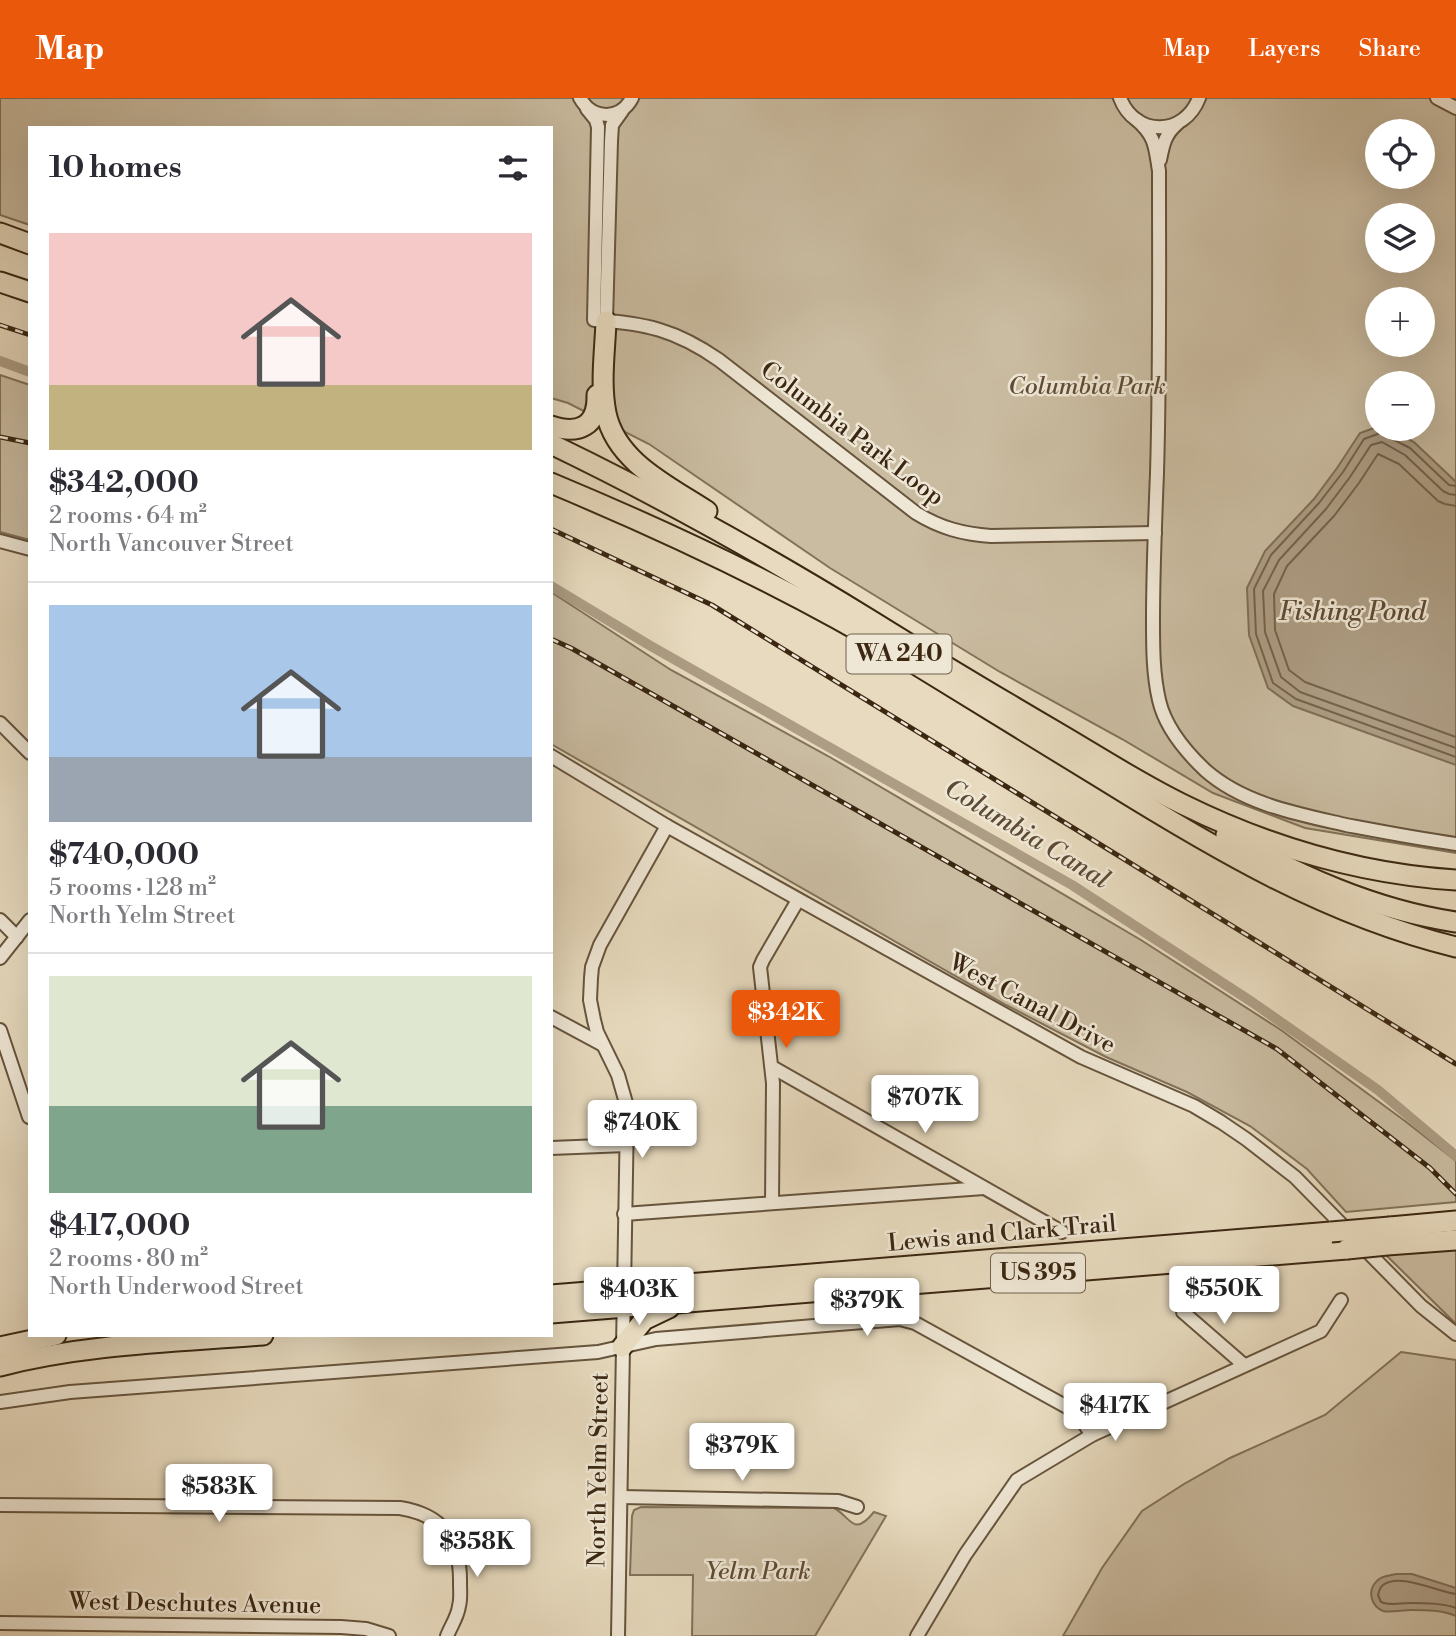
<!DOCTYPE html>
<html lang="en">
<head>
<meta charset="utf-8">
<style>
	body { margin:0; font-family:"Libre Bodoni",serif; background:#f7f7f7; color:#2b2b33; height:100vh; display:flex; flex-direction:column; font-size:26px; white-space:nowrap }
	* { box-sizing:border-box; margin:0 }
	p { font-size:23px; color:#7c7c81 }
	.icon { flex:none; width:38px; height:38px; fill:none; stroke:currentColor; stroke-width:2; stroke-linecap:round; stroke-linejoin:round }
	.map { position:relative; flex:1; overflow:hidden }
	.side { position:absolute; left:28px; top:28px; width:525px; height:1211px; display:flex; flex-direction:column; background:#fff; border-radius:0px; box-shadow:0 7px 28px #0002 }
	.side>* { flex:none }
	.fabs { position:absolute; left:1365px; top:21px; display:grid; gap:14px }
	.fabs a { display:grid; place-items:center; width:70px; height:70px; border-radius:50%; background:#fff; box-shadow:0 7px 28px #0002; font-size:35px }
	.price { position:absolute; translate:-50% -60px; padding:0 16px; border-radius:7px; background:#fff; color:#222; font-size:23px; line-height:46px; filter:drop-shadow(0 2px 4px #0008) }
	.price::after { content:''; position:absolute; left:50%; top:42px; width:21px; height:16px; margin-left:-10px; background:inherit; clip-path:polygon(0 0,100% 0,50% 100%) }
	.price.on { background:#ea580c; color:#fff }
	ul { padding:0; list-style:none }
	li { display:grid; align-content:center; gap:14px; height:371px; padding:0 21px }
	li+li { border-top:2px solid #e1e1e2 }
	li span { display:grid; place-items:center; height:217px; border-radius:0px; color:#555 }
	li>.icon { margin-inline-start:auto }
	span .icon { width:126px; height:126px; fill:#fffc; stroke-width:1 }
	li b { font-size:30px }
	h2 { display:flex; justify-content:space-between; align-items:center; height:84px; padding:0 21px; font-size:30px }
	header { display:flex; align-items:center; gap:42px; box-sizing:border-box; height:98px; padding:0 35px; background:#ea580c; color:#fff }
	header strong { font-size:33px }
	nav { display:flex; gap:38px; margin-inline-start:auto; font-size:24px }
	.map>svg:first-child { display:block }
	.green { fill:#cabca1; stroke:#82725a; stroke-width:2; fill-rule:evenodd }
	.water { fill:#ad9d84; stroke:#7f6e56; stroke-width:2 }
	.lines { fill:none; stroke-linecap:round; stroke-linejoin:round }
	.shore { stroke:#74624b; stroke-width:2 }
	.canal { stroke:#ad9d84; stroke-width:10 }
	.minor-casing { stroke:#66543d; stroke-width:16 }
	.highway-casing { stroke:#3b2712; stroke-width:23 }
	.minor { stroke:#efe7d5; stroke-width:12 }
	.highway { stroke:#e7dabe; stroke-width:19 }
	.rail-casing { stroke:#3b2712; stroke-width:5 }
	.rail { stroke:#efe7d5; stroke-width:2.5; stroke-dasharray:8; stroke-linecap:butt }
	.highway-bridge-casing { stroke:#3b2712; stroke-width:23; stroke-linecap:butt }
	.highway-bridge { stroke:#e7dabe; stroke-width:19 }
	.labels { text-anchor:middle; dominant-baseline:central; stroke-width:5; stroke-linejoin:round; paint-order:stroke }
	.shield { fill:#efe7d5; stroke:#71614c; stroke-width:2 }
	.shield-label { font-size:23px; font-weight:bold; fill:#3b2712 }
	.park-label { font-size:24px; font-style:italic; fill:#5f4c36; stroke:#efe7d5 }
	.street-label { font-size:24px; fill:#3b2712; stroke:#efe7d5 }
	.water-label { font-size:26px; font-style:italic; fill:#5d4a34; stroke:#efe7d5 }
</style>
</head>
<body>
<header>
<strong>Map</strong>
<nav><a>Map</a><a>Layers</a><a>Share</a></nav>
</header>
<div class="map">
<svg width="1456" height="1538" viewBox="0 0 1456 1538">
	<rect width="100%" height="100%" fill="#e7dabe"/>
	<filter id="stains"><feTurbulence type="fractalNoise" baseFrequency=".00286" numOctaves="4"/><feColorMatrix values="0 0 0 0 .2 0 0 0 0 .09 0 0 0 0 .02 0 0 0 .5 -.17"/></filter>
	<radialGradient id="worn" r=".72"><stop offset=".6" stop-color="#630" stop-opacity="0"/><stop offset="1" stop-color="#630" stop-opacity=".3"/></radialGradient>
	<g class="green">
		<path d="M 0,0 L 1456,0 L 1456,755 L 1305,730 L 1213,695 L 1122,641 L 1000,574 L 830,470 L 649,346 L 568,305 L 551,300 L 551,30 L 30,30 L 30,127 L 0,117 ZM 1377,33 L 1423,33 L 1423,79 L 1377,79 ZM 1377,117 L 1423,117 L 1423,163 L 1377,163 ZM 1377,201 L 1423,201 L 1423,247 L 1377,247 ZM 1377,285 L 1423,285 L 1423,331 L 1377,331 Z"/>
		<path d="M 0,277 L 30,287 L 30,442 L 0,434 Z"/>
		<path d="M 551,494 L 671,572 L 828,658 L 1141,842 L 1281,932 L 1405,1023 L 1456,1063 L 1456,1104 L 1346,1114 L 1307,1071 L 1250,1028 L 1187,994 L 1106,959 L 1006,907 L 551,646 Z"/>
		<path d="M 1456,1151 L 1456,1226 L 1385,1156 Z"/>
		<path d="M 1401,1254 L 1456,1262 L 1456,1538 L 1063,1538 L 1102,1470 L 1142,1413 L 1184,1386 L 1230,1360 L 1325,1317 Z"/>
		<path d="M 641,1409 L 834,1410 C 851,1419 853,1440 874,1414 L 886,1418 L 815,1538 L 692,1538 L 693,1477 L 630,1477 L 632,1418 L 634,1412 Z"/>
	</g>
	<g class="water">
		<path d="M 1377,329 L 1377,331 L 1389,331 L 1414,344 L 1456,384 L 1456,667 L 1293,608 L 1268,590 L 1249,537 L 1247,490 L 1265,453 L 1314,401 L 1337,370 L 1360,335 Z"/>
		<path d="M 1396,1476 L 1412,1476 L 1456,1490 L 1456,1518 C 1443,1512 1425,1512 1411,1512 C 1402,1512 1392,1515 1383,1513 C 1371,1508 1368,1494 1375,1485 C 1380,1478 1388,1478 1396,1476 Z"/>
	</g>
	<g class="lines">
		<g class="shore">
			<path d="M 1456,388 L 1449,387 L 1410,350 L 1390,340 L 1386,333 L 1364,341 L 1343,374 L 1319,405 L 1271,457 L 1254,491 L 1256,536 L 1273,585 L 1296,601 L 1456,659"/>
			<path d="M 1456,397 L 1449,396 L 1443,393 L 1405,357 L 1382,344 L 1371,347 L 1350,379 L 1326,411 L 1279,462 L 1263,493 L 1265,534 L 1281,579 L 1300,594 L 1456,650"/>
			<path d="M 1456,408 L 1445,406 L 1438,403 L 1399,366 L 1378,356 L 1359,385 L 1334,418 L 1287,468 L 1274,496 L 1275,532 L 1289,572 L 1305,584 L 1456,639"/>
			<path d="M 1456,1496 C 1437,1494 1400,1474 1383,1487 C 1380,1489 1379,1493 1378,1497 L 1381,1504 C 1391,1508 1400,1505 1410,1505 C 1425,1505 1442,1505 1456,1510"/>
		</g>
		<g class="canal">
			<path d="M 0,263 L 30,274"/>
			<path d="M 551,488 L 649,547 L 1072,787 L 1252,904 L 1378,992 L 1456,1058"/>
		</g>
		<g class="minor-casing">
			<g id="minor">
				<path d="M 580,0 C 592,22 620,23 632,0"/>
				<path d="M 1120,0 C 1135,39 1184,39 1199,0"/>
				<path d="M 1437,0 L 1456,10"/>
				<path d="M 587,11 L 596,22 L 598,29 L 594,222 C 645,225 676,232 719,262 L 916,415 C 940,430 963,436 991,438 L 1155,435"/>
				<path d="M 1137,22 C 1156,39 1155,49 1159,73 C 1159,174 1160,274 1157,375 C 1155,424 1153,474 1153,523 C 1153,549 1153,576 1159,602 C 1165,629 1185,653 1205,672 C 1243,706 1298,716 1346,727 C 1383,734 1419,741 1456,746"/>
				<path d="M 1160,62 C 1163,47 1165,36 1177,26"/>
				<path d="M 606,223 L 611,43 L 612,27 L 622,13"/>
				<path d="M 0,443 L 30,451"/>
				<path d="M 0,625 L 30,655"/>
				<path d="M 551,658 L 667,728 L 1081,959 L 1194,1008 L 1221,1024 L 1246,1041 L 1295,1079 L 1350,1135"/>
				<path d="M 0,822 L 17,839"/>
				<path d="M 0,860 L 30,822"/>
				<path d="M 551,919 L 603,947"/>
				<path d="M 0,932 L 29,1019"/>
				<path d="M 772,969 L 1062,1134"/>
				<path d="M 551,1050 L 626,1047"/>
				<path d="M 772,1105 L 773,985 L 760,869 L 763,862 L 798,802"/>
				<path d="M 624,1116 L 984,1090"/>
				<path d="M 1362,1148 L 1421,1208 L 1456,1236"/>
				<path d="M 1183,1214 L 1244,1267"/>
				<path d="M 0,1304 L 70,1294 L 598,1254 L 656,1241 L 900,1221 L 915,1225 L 1067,1309 L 1081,1321 L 1092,1337"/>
				<path d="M 621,1399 L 838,1403 L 857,1409"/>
				<path d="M 0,1407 L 400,1410 C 444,1417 461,1443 460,1486 C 460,1493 461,1501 459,1508 C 458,1518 451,1528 447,1538"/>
				<path d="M 0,1525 L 341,1529 L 366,1531 L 389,1538"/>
				<path d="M 618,1538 L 627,1018 L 626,1005 L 618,977 L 597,934 L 594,922 L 590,902 L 591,880 L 592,869 L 600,847 L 667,728"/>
				<path d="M 917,1538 L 965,1457 L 1017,1382 L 1092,1337 L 1321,1233 L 1341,1202"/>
			</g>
		</g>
		<g class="highway-casing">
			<g id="highway">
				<path d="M 0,135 L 30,146"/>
				<path d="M 0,184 L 30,194"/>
				<path d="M 606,223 C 605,253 600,285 606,315 C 616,364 669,388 707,413"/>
				<path d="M 551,328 C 579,337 598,328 597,297"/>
				<path d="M 551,346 C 661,399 768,459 872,523 C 933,561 995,598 1058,635 C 1099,659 1139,685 1182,706 C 1267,748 1361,776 1456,782"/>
				<path d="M 551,385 C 671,435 790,491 902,558 C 970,599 1037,641 1104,682 C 1215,751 1328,818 1456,849"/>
				<path d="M 1226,737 C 1298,777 1374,812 1456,824"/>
				<path d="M 1390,1129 L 1456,1123"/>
				<path d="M 1387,1147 L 1456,1142"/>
				<path d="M 551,1197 L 1331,1134"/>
				<path d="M 551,1215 L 1347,1151"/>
				<path d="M 0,1249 L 56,1237"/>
				<path d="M 622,1249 L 644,1222 L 669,1210"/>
				<path d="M 0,1268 C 85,1246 175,1244 263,1237"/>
			</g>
		</g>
		<use href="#minor" class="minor"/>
		<use href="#highway" class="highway"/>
		<g class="rail-casing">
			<g id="rail">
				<path d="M 0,227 L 30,237"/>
				<path d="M 0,339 L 30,345"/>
				<path d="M 551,431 L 712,507 L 1456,966"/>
				<path d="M 551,541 L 571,550 L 1277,951 L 1430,1070 L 1456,1096"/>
			</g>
		</g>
		<use href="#rail" class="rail"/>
		<g class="highway-bridge-casing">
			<g id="highway-bridge">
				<path d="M 1331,1134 L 1390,1129"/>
				<path d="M 1347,1151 L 1387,1147"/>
			</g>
		</g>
		<use href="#highway-bridge" class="highway-bridge"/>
	</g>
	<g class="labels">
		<g class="shield">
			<rect x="846.5" y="536.5" width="105" height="39" rx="5"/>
			<rect x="991" y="1155.5" width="94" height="39" rx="5"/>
		</g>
		<g class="shield-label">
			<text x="899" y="556">WA 240</text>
			<text x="1038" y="1175">US 395</text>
		</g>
		<g class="park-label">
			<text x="1087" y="289">Columbia Park</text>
			<text x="758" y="1474">Yelm Park</text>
		</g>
		<g class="street-label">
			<text transform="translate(852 336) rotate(37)">Columbia Park Loop</text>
			<text transform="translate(1032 906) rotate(28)">West Canal Drive</text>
			<text transform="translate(1002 1136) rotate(-5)">Lewis and Clark Trail</text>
			<text transform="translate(599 1372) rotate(-89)">North Yelm Street</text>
			<text transform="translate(195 1506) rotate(1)">West Deschutes Avenue</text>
		</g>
		<g class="water-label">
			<text x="1352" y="514">Fishing Pond</text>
			<text transform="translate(1027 736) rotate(31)">Columbia Canal</text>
		</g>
	</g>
	<rect width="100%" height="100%" filter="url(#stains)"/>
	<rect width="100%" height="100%" fill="url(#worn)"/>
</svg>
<div class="fabs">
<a><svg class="icon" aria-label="locate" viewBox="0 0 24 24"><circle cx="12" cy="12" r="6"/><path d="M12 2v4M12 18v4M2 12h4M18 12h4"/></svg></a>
<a><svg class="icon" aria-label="layers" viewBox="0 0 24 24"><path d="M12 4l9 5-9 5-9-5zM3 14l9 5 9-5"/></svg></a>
<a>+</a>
<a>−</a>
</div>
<b class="price on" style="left:786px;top:952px">$342K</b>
<b class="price" style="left:925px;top:1037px">$707K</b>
<b class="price" style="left:642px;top:1062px">$740K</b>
<b class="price" style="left:1224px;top:1228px">$550K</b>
<b class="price" style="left:639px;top:1229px">$403K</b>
<b class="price" style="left:867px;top:1240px">$379K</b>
<b class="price" style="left:1115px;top:1345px">$417K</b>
<b class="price" style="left:742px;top:1385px">$379K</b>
<b class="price" style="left:219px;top:1426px">$583K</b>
<b class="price" style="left:477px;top:1481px">$358K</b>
<section class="side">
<h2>10 homes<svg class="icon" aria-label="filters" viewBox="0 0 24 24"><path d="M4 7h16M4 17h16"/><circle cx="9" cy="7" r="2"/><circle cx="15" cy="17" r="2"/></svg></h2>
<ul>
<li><span style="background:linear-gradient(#f6c9c9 70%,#c2b280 0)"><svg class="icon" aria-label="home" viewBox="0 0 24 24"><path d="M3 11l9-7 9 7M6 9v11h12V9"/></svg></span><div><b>$342,000</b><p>2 rooms · 64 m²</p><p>North Vancouver Street</p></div></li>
<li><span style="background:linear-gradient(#a9c7e8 70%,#9aa5b1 0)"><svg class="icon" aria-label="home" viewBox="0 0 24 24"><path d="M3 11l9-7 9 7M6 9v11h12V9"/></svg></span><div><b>$740,000</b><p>5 rooms · 128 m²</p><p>North Yelm Street</p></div></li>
<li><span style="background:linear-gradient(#dfe7d0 60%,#7fa58c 0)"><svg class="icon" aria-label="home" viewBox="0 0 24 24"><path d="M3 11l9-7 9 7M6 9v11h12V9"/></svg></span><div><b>$417,000</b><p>2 rooms · 80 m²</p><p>North Underwood Street</p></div></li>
</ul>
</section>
</div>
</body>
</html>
